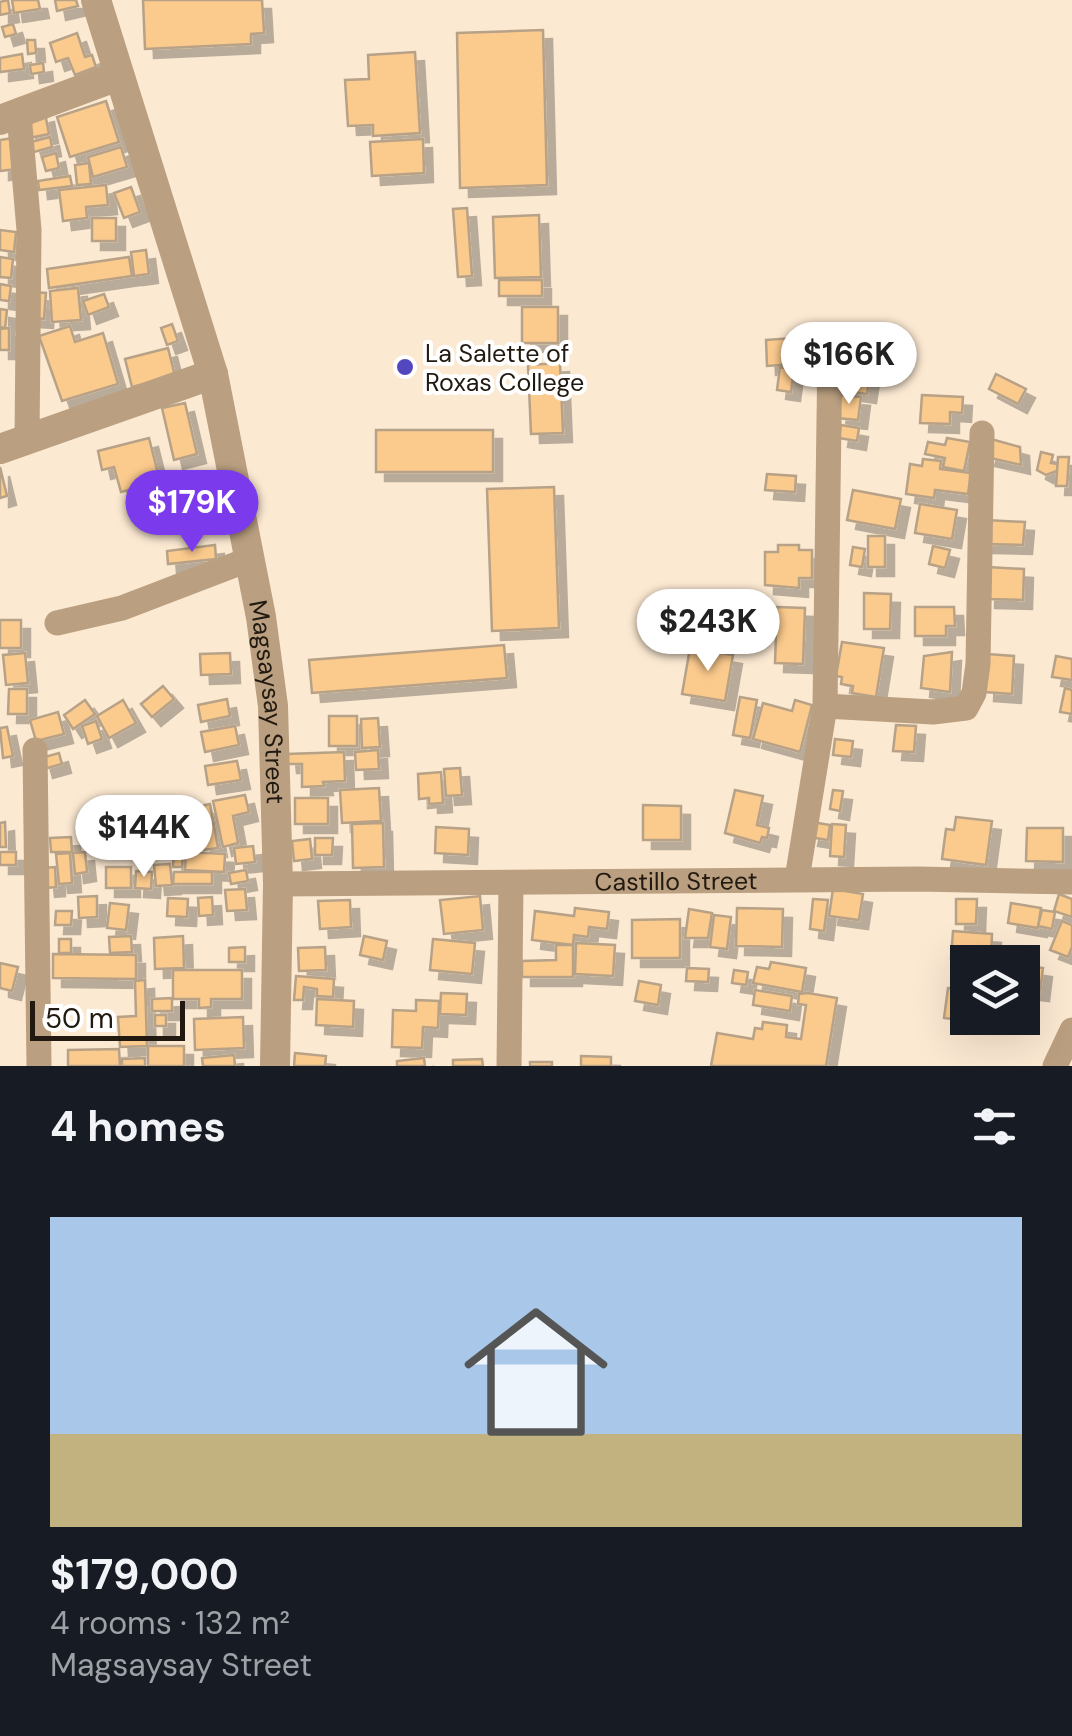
<!DOCTYPE html>
<html lang="en">
<head>
<meta charset="utf-8">
<style>
	body { margin:0; font-family:"DM Sans",sans-serif; background:#20242c; color:#f1f3f6; height:100vh; display:flex; flex-direction:column; font-size:38px; white-space:nowrap }
	* { box-sizing:border-box; margin:0 }
	p { font-size:32px; color:#9ea1a6 }
	.icon { flex:none; width:55px; height:55px; fill:none; stroke:currentColor; stroke-width:2; stroke-linecap:round; stroke-linejoin:round }
	.map { position:relative; height:1066px; overflow:hidden }
	.details { display:flex; flex-direction:column; background:#171b24; flex:1 }
	.details>* { flex:none }
	.controls { position:absolute; left:950px; top:945px; display:grid; gap:20px }
	.controls a { display:grid; place-items:center; width:90px; height:90px; border-radius:0px; background:#171b24; box-shadow:0 10px 40px #0002; font-size:50px }
	.scale { position:absolute; left:30px; bottom:25px; width:155px; box-sizing:border-box; padding-left:10px; border:5px solid #221a10; border-top:0; font-size:28px; line-height:35px; white-space:nowrap; color:#221a10; -webkit-text-stroke:8px #fff; paint-order:stroke }
	.price { position:absolute; translate:-50% -85px; padding:0 22px; border-radius:35px; background:#fff; color:#222; font-size:32px; line-height:65px; filter:drop-shadow(0 2px 5px #0008) }
	.price::after { content:''; position:absolute; left:50%; top:60px; width:30px; height:22px; margin-left:-15px; background:inherit; clip-path:polygon(0 0,100% 0,50% 100%) }
	.price.selected { background:#7c3aed; color:#fff }
	ul { padding:0; list-style:none }
	li { display:grid; align-content:center; gap:20px; height:530px; padding:0 50px }
	li+li { border-top:2px solid #363941 }
	li span { display:grid; place-items:center; height:310px; border-radius:0px; color:#555 }
	li>.icon { margin-inline-start:auto }
	span .icon { width:180px; height:180px; fill:#fffc; stroke-width:1 }
	li b { font-size:42px }
	h2 { display:flex; justify-content:space-between; align-items:center; height:120px; padding:0 50px; font-size:42px }
	.map>svg:first-child { display:block }
	.building { fill:#fbca8d; stroke:#b8a287; stroke-width:2.5; filter:url(#shadow) }
	.lines { fill:none; stroke-linecap:round; stroke-linejoin:round }
	.minor { stroke:#ba9f80; stroke-width:25 }
	.tertiary { stroke:#ba9f80; stroke-width:30 }
	.poi-dot { fill:#5247be; stroke:#fff; stroke-width:4 }
	.labels { text-anchor:middle; dominant-baseline:central; stroke-width:8; stroke-linejoin:round; paint-order:stroke }
	.poi-label { font-size:25px; fill:#221a10; stroke:#fff; text-anchor:start }
	.street-label { font-size:25px; fill:#221a10; stroke:#fff }
</style>
</head>
<body>
<div class="map">
<svg width="1072" height="1066" viewBox="0 0 1072 1066">
	<defs>
		<filter id="shadow"><feDropShadow dx="9" dy="9" stdDeviation="0" flood-color="#0004"/></filter>
	</defs>
	<rect width="100%" height="100%" fill="#fce9d2"/>
	<g class="building">
		<path d="M 8,0 L 10,13 L 0,15 L 0,2 Z"/>
		<path d="M 12,0 L 38,0 L 40,9 L 14,13 Z"/>
		<path d="M 55,0 L 76,0 L 78,6 L 57,11 Z"/>
		<path d="M 143,0 L 262,0 L 264,33 L 251,34 L 251,44 L 145,49 Z"/>
		<path d="M 13,24 L 16,34 L 5,37 L 2,27 Z"/>
		<path d="M 543,30 L 547,185 L 460,188 L 457,33 Z"/>
		<path d="M 77,33 L 85,57 L 92,55 L 96,67 L 75,75 L 68,58 L 56,62 L 50,43 Z"/>
		<path d="M 27,40 L 35,40 L 36,53 L 28,54 Z"/>
		<path d="M 415,52 L 420,133 L 373,136 L 373,125 L 348,126 L 345,80 L 369,79 L 368,55 Z"/>
		<path d="M 22,54 L 24,69 L 0,72 L 0,58 Z"/>
		<path d="M 43,63 L 44,72 L 31,74 L 30,65 Z"/>
		<path d="M 106,101 L 119,142 L 70,157 L 57,117 Z"/>
		<path d="M 45,113 L 49,134 L 29,138 L 25,118 Z"/>
		<path d="M 50,137 L 52,147 L 34,152 L 31,142 Z"/>
		<path d="M 13,138 L 17,169 L 0,171 L 0,140 Z"/>
		<path d="M 423,139 L 424,173 L 372,176 L 370,142 Z"/>
		<path d="M 121,147 L 127,167 L 93,177 L 88,157 Z"/>
		<path d="M 56,153 L 59,168 L 46,171 L 42,157 Z"/>
		<path d="M 89,163 L 91,184 L 77,185 L 75,165 Z"/>
		<path d="M 70,176 L 72,186 L 39,190 L 38,181 Z"/>
		<path d="M 106,185 L 108,205 L 86,207 L 87,218 L 63,221 L 59,190 Z"/>
		<path d="M 131,187 L 140,212 L 124,218 L 114,193 Z"/>
		<path d="M 467,208 L 472,276 L 458,277 L 453,209 Z"/>
		<path d="M 539,215 L 541,277 L 495,278 L 493,217 Z"/>
		<rect x="92" y="218" width="24" height="23"/>
		<path d="M 0,230 L 16,232 L 14,252 L 0,250 Z"/>
		<path d="M 146,250 L 149,274 L 134,276 L 131,252 Z"/>
		<path d="M 0,257 L 13,259 L 11,278 L 0,277 Z"/>
		<path d="M 129,257 L 132,276 L 49,288 L 47,269 Z"/>
		<rect x="499" y="280" width="43" height="16"/>
		<path d="M 0,284 L 11,286 L 9,301 L 0,300 Z"/>
		<path d="M 78,288 L 81,320 L 52,322 L 50,291 Z"/>
		<path d="M 33,292 L 46,293 L 44,319 L 30,318 Z"/>
		<path d="M 104,294 L 109,307 L 88,315 L 83,301 Z"/>
		<rect x="522" y="307" width="36" height="36"/>
		<path d="M 0,309 L 7,310 L 5,328 L 0,327 Z"/>
		<path d="M 172,324 L 178,341 L 167,345 L 161,328 Z"/>
		<path d="M 70,326 L 75,342 L 103,333 L 118,384 L 62,401 L 39,336 Z"/>
		<path d="M 9,328 L 9,350 L 0,350 L 0,329 Z"/>
		<path d="M 794,338 L 795,364 L 767,366 L 766,340 Z"/>
		<path d="M 168,348 L 175,376 L 132,387 L 125,359 Z"/>
		<path d="M 560,363 L 563,433 L 531,434 L 528,365 Z"/>
		<path d="M 838,363 L 871,369 L 867,394 L 834,389 Z"/>
		<path d="M 780,367 L 794,370 L 791,392 L 777,390 Z"/>
		<path d="M 996,374 L 1026,389 L 1018,404 L 989,389 Z"/>
		<path d="M 839,395 L 861,397 L 858,420 L 837,418 Z"/>
		<path d="M 922,395 L 963,397 L 962,413 L 950,412 L 950,424 L 920,423 Z"/>
		<path d="M 185,403 L 197,454 L 174,460 L 162,408 Z"/>
		<path d="M 841,425 L 859,428 L 857,441 L 839,438 Z"/>
		<rect x="376" y="430" width="117" height="42"/>
		<path d="M 149,438 L 160,482 L 121,492 L 114,467 L 102,470 L 98,451 Z"/>
		<path d="M 947,438 L 970,442 L 964,471 L 943,467 L 945,458 L 925,454 L 928,442 L 945,445 Z"/>
		<path d="M 991,439 L 1020,447 L 1021,465 L 986,457 Z"/>
		<path d="M 1041,452 L 1053,455 L 1051,463 L 1058,464 L 1057,471 L 1046,475 L 1037,470 Z"/>
		<path d="M 1058,457 L 1069,457 L 1067,486 L 1056,486 Z"/>
		<path d="M 923,459 L 941,461 L 940,469 L 971,473 L 968,494 L 935,490 L 934,498 L 906,494 L 910,464 L 922,466 Z"/>
		<path d="M 0,467 L 7,496 L 0,498 Z"/>
		<path d="M 767,474 L 796,476 L 795,492 L 765,490 Z"/>
		<path d="M 554,487 L 559,628 L 492,631 L 487,489 Z"/>
		<path d="M 853,490 L 901,499 L 895,529 L 847,520 Z"/>
		<path d="M 920,504 L 957,510 L 952,539 L 915,533 Z"/>
		<path d="M 986,520 L 1025,522 L 1023,545 L 984,544 Z"/>
		<rect x="868" y="536" width="17" height="31"/>
		<path d="M 215,545 L 216,559 L 168,564 L 167,551 Z"/>
		<path d="M 778,545 L 799,545 L 799,550 L 812,550 L 812,578 L 799,578 L 799,588 L 765,585 L 765,552 L 778,552 Z"/>
		<path d="M 933,546 L 950,550 L 945,568 L 929,564 Z"/>
		<path d="M 853,547 L 865,549 L 862,567 L 850,565 Z"/>
		<path d="M 987,567 L 1024,569 L 1023,600 L 986,599 Z"/>
		<path d="M 864,593 L 891,594 L 890,629 L 864,629 Z"/>
		<path d="M 777,607 L 805,608 L 803,664 L 775,663 Z"/>
		<path d="M 915,607 L 954,607 L 955,626 L 946,626 L 946,636 L 915,636 Z"/>
		<rect x="0" y="620" width="21" height="28"/>
		<path d="M 842,642 L 884,648 L 876,697 L 852,693 L 853,686 L 841,684 L 842,677 L 836,676 Z"/>
		<path d="M 504,645 L 507,678 L 312,693 L 309,660 Z"/>
		<path d="M 690,648 L 733,655 L 725,701 L 682,694 Z"/>
		<path d="M 952,652 L 950,692 L 921,688 L 924,656 Z"/>
		<path d="M 25,653 L 28,683 L 6,685 L 3,655 Z"/>
		<path d="M 230,653 L 231,674 L 201,675 L 200,654 Z"/>
		<path d="M 987,654 L 1014,656 L 1012,694 L 985,692 Z"/>
		<path d="M 1056,656 L 1072,659 L 1072,680 L 1052,677 Z"/>
		<path d="M 163,686 L 174,699 L 152,717 L 141,704 Z"/>
		<path d="M 1065,688 L 1072,690 L 1072,714 L 1060,712 Z"/>
		<path d="M 9,689 L 27,689 L 27,714 L 8,714 Z"/>
		<path d="M 740,697 L 757,700 L 750,738 L 733,735 Z"/>
		<path d="M 227,699 L 230,716 L 201,722 L 198,705 Z"/>
		<path d="M 85,700 L 95,714 L 73,729 L 64,715 Z"/>
		<path d="M 123,700 L 136,723 L 109,738 L 97,716 Z"/>
		<path d="M 795,700 L 812,705 L 800,752 L 753,739 L 763,703 L 792,711 Z"/>
		<path d="M 58,712 L 64,734 L 36,741 L 30,720 Z"/>
		<rect x="329" y="716" width="28" height="30"/>
		<path d="M 378,718 L 380,747 L 362,748 L 361,719 Z"/>
		<path d="M 96,721 L 102,739 L 88,744 L 82,726 Z"/>
		<path d="M 896,725 L 916,726 L 914,752 L 893,751 Z"/>
		<path d="M 235,726 L 239,745 L 205,752 L 201,732 Z"/>
		<path d="M 7,727 L 13,756 L 3,758 L 0,728 Z"/>
		<path d="M 835,739 L 853,741 L 851,757 L 833,755 Z"/>
		<path d="M 378,750 L 379,769 L 356,770 L 355,752 Z"/>
		<path d="M 344,752 L 345,781 L 323,782 L 324,786 L 302,787 L 302,764 L 288,764 L 287,754 Z"/>
		<path d="M 59,753 L 62,764 L 44,769 L 41,758 Z"/>
		<path d="M 237,761 L 241,780 L 208,785 L 205,766 Z"/>
		<path d="M 460,768 L 462,795 L 446,796 L 444,769 Z"/>
		<path d="M 441,772 L 443,803 L 429,804 L 429,798 L 419,799 L 418,774 Z"/>
		<path d="M 379,788 L 381,821 L 342,823 L 340,790 Z"/>
		<path d="M 735,790 L 763,796 L 757,825 L 769,828 L 767,838 L 762,837 L 760,843 L 725,833 Z"/>
		<path d="M 833,790 L 843,791 L 840,811 L 830,809 Z"/>
		<path d="M 245,795 L 249,812 L 233,816 L 238,843 L 223,847 L 213,801 Z"/>
		<rect x="295" y="798" width="33" height="26"/>
		<path d="M 210,804 L 218,848 L 203,850 L 195,807 Z"/>
		<path d="M 643,805 L 681,806 L 681,840 L 643,840 Z"/>
		<path d="M 956,817 L 992,821 L 986,865 L 942,859 L 946,829 L 954,830 Z"/>
		<path d="M 5,822 L 6,847 L 0,847 L 0,823 Z"/>
		<path d="M 812,822 L 830,825 L 828,840 L 809,837 Z"/>
		<path d="M 383,823 L 384,867 L 353,868 L 352,824 Z"/>
		<path d="M 832,824 L 846,825 L 844,857 L 830,856 Z"/>
		<path d="M 436,827 L 469,829 L 468,855 L 435,853 Z"/>
		<path d="M 1027,828 L 1063,828 L 1063,862 L 1026,861 Z"/>
		<path d="M 71,837 L 72,852 L 51,852 L 50,838 Z"/>
		<path d="M 315,838 L 333,838 L 332,855 L 315,855 Z"/>
		<path d="M 310,839 L 312,859 L 294,861 L 292,841 Z"/>
		<path d="M 253,846 L 255,862 L 236,864 L 234,848 Z"/>
		<path d="M 174,849 L 183,850 L 182,867 L 173,867 Z"/>
		<rect x="0" y="852" width="16" height="13"/>
		<path d="M 85,852 L 87,872 L 75,874 L 73,853 Z"/>
		<path d="M 186,852 L 225,854 L 224,872 L 185,870 Z"/>
		<path d="M 70,853 L 72,883 L 59,884 L 56,854 Z"/>
		<path d="M 170,864 L 172,885 L 156,886 L 154,865 Z"/>
		<path d="M 55,867 L 56,887 L 46,888 L 44,868 Z"/>
		<rect x="106" y="867" width="25" height="21"/>
		<path d="M 246,870 L 248,881 L 231,884 L 229,873 Z"/>
		<path d="M 136,871 L 152,872 L 151,889 L 135,888 Z"/>
		<path d="M 174,872 L 212,872 L 212,884 L 173,884 Z"/>
		<path d="M 245,889 L 247,910 L 227,911 L 225,890 Z"/>
		<path d="M 833,889 L 863,894 L 859,920 L 829,916 Z"/>
		<path d="M 1059,894 L 1072,899 L 1072,917 L 1054,911 Z"/>
		<path d="M 97,896 L 97,917 L 79,918 L 78,897 Z"/>
		<path d="M 480,896 L 483,930 L 444,934 L 440,900 Z"/>
		<path d="M 212,897 L 213,915 L 199,916 L 198,898 Z"/>
		<path d="M 168,898 L 188,899 L 187,917 L 167,916 Z"/>
		<path d="M 813,899 L 828,900 L 824,931 L 810,929 Z"/>
		<path d="M 956,899 L 977,899 L 976,924 L 956,924 Z"/>
		<path d="M 350,900 L 351,927 L 320,929 L 318,901 Z"/>
		<path d="M 110,903 L 129,905 L 126,930 L 107,928 Z"/>
		<path d="M 1011,903 L 1041,908 L 1038,928 L 1008,923 Z"/>
		<path d="M 575,908 L 609,912 L 607,929 L 589,927 L 588,937 L 574,935 L 573,945 L 532,940 L 535,911 L 574,916 Z"/>
		<path d="M 737,908 L 783,909 L 782,947 L 736,946 Z"/>
		<path d="M 689,909 L 712,913 L 708,938 L 685,938 Z"/>
		<path d="M 1042,910 L 1055,912 L 1052,929 L 1038,926 Z"/>
		<path d="M 56,911 L 72,911 L 71,925 L 55,925 Z"/>
		<path d="M 714,915 L 731,917 L 727,949 L 710,947 Z"/>
		<path d="M 680,919 L 680,958 L 632,958 L 632,920 Z"/>
		<path d="M 1062,921 L 1072,925 L 1072,947 L 1068,957 L 1050,950 Z"/>
		<path d="M 953,931 L 992,934 L 991,961 L 951,958 Z"/>
		<path d="M 131,936 L 132,952 L 110,953 L 109,937 Z"/>
		<path d="M 183,936 L 184,968 L 155,969 L 154,938 Z"/>
		<path d="M 364,936 L 387,941 L 383,960 L 360,955 Z"/>
		<rect x="59" y="939" width="12" height="14"/>
		<path d="M 433,939 L 475,943 L 472,974 L 430,970 Z"/>
		<path d="M 576,943 L 615,945 L 613,976 L 575,974 Z"/>
		<path d="M 556,945 L 573,945 L 573,977 L 522,977 L 522,961 L 556,960 Z"/>
		<path d="M 245,947 L 245,962 L 229,962 L 229,948 Z"/>
		<path d="M 325,947 L 326,970 L 299,971 L 298,948 Z"/>
		<path d="M 53,954 L 136,955 L 136,979 L 53,978 Z"/>
		<path d="M 771,962 L 806,968 L 802,992 L 753,983 L 757,967 L 769,969 Z"/>
		<path d="M 0,963 L 18,967 L 12,991 L 0,988 Z"/>
		<path d="M 1022,965 L 1043,968 L 1040,992 L 1022,990 Z"/>
		<path d="M 687,968 L 709,969 L 708,982 L 686,981 Z"/>
		<path d="M 173,970 L 242,970 L 242,999 L 211,999 L 211,1007 L 199,1008 L 199,999 L 173,999 Z"/>
		<path d="M 734,970 L 748,972 L 746,985 L 732,983 Z"/>
		<path d="M 296,976 L 334,979 L 333,997 L 317,996 L 317,989 L 304,987 L 303,1000 L 294,1000 Z"/>
		<path d="M 145,980 L 147,1046 L 120,1047 L 118,1017 L 136,1016 L 135,981 Z"/>
		<path d="M 639,981 L 661,985 L 658,1005 L 635,1001 Z"/>
		<path d="M 948,988 L 968,990 L 968,1018 L 976,1018 L 975,1022 L 944,1018 Z"/>
		<path d="M 755,990 L 792,996 L 790,1011 L 753,1005 Z"/>
		<path d="M 441,993 L 467,994 L 466,1015 L 440,1014 Z"/>
		<path d="M 808,993 L 837,998 L 826,1066 L 711,1066 L 717,1033 L 753,1039 L 755,1028 L 762,1029 L 763,1022 L 787,1025 L 786,1037 L 801,1039 L 806,1005 L 798,1004 L 799,994 Z"/>
		<path d="M 172,998 L 172,1011 L 152,1011 L 152,999 Z"/>
		<path d="M 317,999 L 354,1001 L 353,1027 L 316,1025 Z"/>
		<path d="M 416,1000 L 439,1001 L 438,1028 L 423,1027 L 422,1048 L 392,1047 L 393,1010 L 416,1011 Z"/>
		<rect x="155" y="1015" width="11" height="11"/>
		<path d="M 243,1017 L 244,1048 L 195,1050 L 194,1019 Z"/>
		<rect x="148" y="1046" width="36" height="20"/>
		<path d="M 119,1049 L 120,1066 L 68,1066 L 68,1050 Z"/>
		<path d="M 295,1053 L 326,1056 L 325,1066 L 294,1066 Z"/>
		<path d="M 234,1055 L 235,1066 L 203,1066 L 202,1058 Z"/>
		<path d="M 581,1056 L 611,1057 L 611,1066 L 581,1066 Z"/>
		<path d="M 145,1058 L 145,1066 L 122,1066 L 122,1059 Z"/>
		<path d="M 424,1058 L 425,1066 L 397,1066 L 397,1061 Z"/>
		<path d="M 482,1059 L 483,1066 L 453,1066 L 453,1060 Z"/>
		<rect x="530" y="1062" width="22" height="4"/>
	</g>
	<g class="lines">
		<g class="minor">
			<path d="M 19,114 L 29,230 L 27,440"/>
			<path d="M 57,623 L 122,608 L 250,559"/>
			<path d="M 825,706 L 933,712 L 966,708 L 974,693 L 978,664 L 982,433"/>
			<path d="M 35,750 L 39,1066"/>
			<path d="M 797,879 L 825,706 L 830,349"/>
			<path id="s1" d="M 278,884 L 918,879 L 1072,882"/>
			<path d="M 509,1066 L 511,884"/>
			<path d="M 1055,1066 L 1072,1030"/>
		</g>
		<g class="tertiary">
			<path id="s2" d="M 96,0 L 213,374 L 261,617 L 273,706 L 278,884 L 275,1066"/>
			<path d="M 0,120 L 118,76"/>
			<path d="M 0,449 L 213,374"/>
		</g>
	</g>
	<circle class="poi-dot" cx="405" cy="367" r="10"/>
	<g class="labels">
		<g class="poi-label">
			<text x="425" y="353">La Salette of<tspan x="425" dy="29">Roxas College</tspan></text>
		</g>
		<g class="street-label">
			<text stroke="none"><textPath href="#s2" startOffset="725">Magsaysay Street</textPath></text>
			<text stroke="none"><textPath href="#s1" startOffset="398">Castillo Street</textPath></text>
		</g>
	</g>
</svg>
<div class="controls">
<a><svg class="icon" aria-label="layers" viewBox="0 0 24 24"><path d="M12 4l9 5-9 5-9-5zM3 14l9 5 9-5"/></svg></a>
</div>
<div class="scale">50 m</div>
<b class="price" style="left:849px;top:407px">$166K</b>
<b class="price selected" style="left:192px;top:555px">$179K</b>
<b class="price" style="left:708px;top:674px">$243K</b>
<b class="price" style="left:144px;top:880px">$144K</b>
</div>
<section class="details">
<h2>4 homes<svg class="icon" aria-label="filters" viewBox="0 0 24 24"><path d="M4 7h16M4 17h16"/><circle cx="9" cy="7" r="2"/><circle cx="15" cy="17" r="2"/></svg></h2>
<ul>
<li><span style="background:linear-gradient(#a9c7e8 70%,#c2b280 0)"><svg class="icon" aria-label="home" viewBox="0 0 24 24"><path d="M3 11l9-7 9 7M6 9v11h12V9"/></svg></span><div><b>$179,000</b><p>4 rooms · 132 m²</p><p>Magsaysay Street</p></div></li>
</ul>
</section>
</body>
</html>
